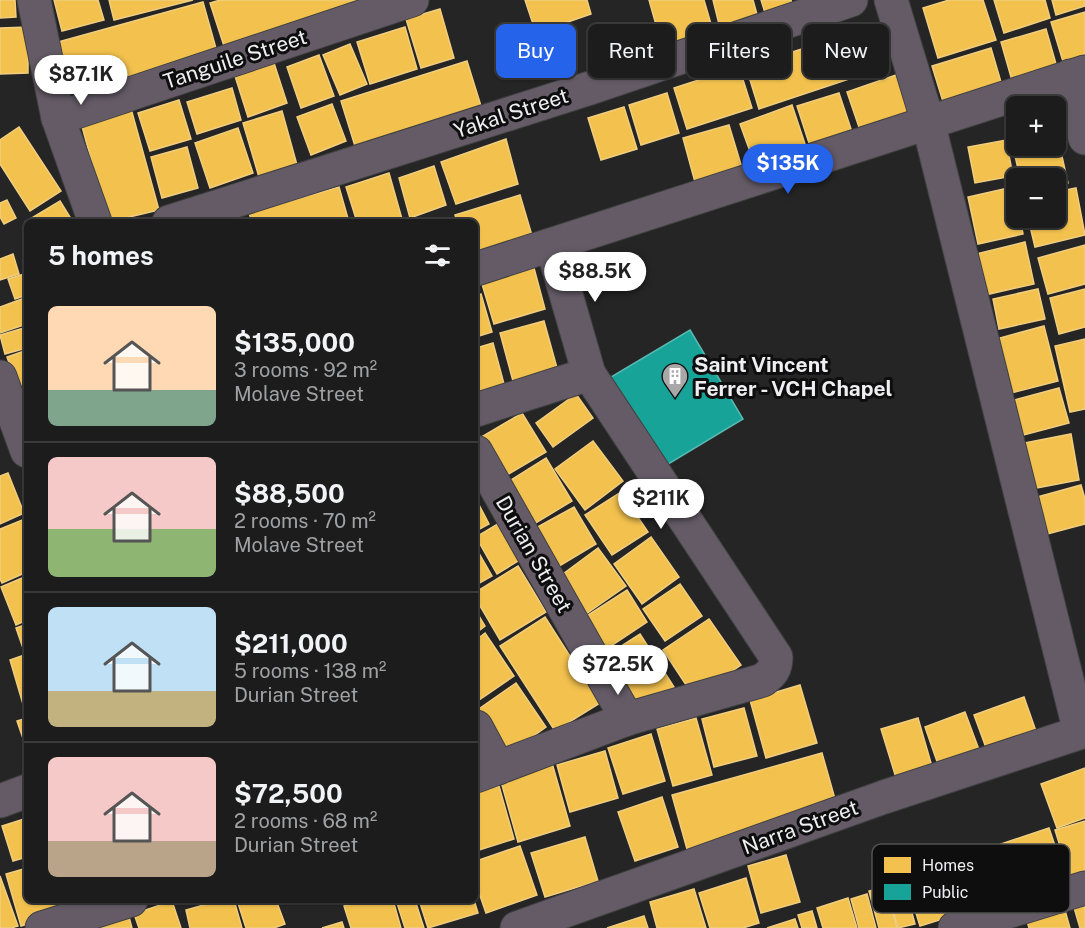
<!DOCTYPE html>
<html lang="en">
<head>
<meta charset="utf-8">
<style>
	body { margin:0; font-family:"Public Sans",sans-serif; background:#292929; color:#f1f3f6; height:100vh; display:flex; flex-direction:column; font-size:22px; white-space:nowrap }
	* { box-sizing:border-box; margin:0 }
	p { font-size:20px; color:#a0a1a3 }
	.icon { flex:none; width:33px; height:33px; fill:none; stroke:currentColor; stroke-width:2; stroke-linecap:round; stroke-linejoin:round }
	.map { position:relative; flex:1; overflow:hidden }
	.details { position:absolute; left:24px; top:219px; width:454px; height:684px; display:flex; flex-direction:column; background:#1c1c1c; border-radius:9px; box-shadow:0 2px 4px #0004,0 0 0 2px #3a3a3b }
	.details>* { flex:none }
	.guide { position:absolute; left:496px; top:24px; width:498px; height:54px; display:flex; gap:12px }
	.fabs { position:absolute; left:1006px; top:96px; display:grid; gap:12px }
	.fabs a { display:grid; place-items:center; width:60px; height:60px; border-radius:9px; background:#1c1c1c; box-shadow:0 2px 4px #0004,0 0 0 2px #3a3a3b; font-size:30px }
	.price { position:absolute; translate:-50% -51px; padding:0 14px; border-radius:21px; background:#fff; color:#222; font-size:20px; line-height:39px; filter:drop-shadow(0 2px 3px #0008) }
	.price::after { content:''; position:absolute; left:50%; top:36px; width:18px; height:14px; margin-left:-9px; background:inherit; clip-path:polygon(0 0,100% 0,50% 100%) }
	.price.selected { background:#2563eb; color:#fff }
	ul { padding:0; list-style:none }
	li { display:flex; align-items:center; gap:18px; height:150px; padding:0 24px }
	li+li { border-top:2px solid #3a3a3b }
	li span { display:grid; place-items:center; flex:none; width:168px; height:120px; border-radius:9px; color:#555 }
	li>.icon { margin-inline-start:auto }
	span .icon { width:72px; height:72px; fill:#fffc; stroke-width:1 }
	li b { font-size:26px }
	h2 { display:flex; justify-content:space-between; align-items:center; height:72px; padding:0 24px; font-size:26px }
	.pill { padding:0 21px; border-radius:9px; background:#1c1c1c; box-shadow:0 2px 4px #0004,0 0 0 2px #3a3a3b; font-size:21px; line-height:54px }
	.pill.selected { background:#2563eb; color:#fff }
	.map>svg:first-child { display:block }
	.homes { fill:#f2c14e; stroke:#f1ce7f; stroke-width:1.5 }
	.public { fill:#17a398; stroke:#58bab2; stroke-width:1.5 }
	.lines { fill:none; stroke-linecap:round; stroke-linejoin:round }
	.minor-casing { stroke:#414142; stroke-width:35 }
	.minor { stroke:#645b67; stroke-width:33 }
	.labels { text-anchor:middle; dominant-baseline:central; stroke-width:6; stroke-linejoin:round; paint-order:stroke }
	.street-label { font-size:21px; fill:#efeef0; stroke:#0e0e0f }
	.poi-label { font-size:21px; font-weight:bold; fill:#efeef0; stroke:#0e0e0f; text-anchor:start }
	.key { fill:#0e0e0f; stroke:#525152; stroke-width:1.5 }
	.key-label { font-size:16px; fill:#efeef0 }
</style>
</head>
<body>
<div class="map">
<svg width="1085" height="928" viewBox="0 0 1085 928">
	<rect width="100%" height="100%" fill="#252526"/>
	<g class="homes">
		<path d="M 0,0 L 15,0 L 16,17 L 0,18 Z"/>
		<path d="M 54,0 L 98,0 L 104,20 L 62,31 Z"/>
		<path d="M 109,0 L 193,0 L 114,20 Z"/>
		<path d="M 220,0 L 362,0 L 225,49 L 210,3 Z"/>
		<path d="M 525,0 L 587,0 L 591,14 L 536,33 Z"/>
		<path d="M 649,0 L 704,0 L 713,31 L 662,46 Z"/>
		<path d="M 713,0 L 753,0 L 758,18 L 720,28 Z"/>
		<path d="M 761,0 L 791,0 L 793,7 L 766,16 Z"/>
		<path d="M 949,0 L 983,0 L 996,40 L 938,58 L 923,8 Z"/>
		<path d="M 994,0 L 1045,0 L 1050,18 L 1004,33 Z"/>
		<path d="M 1052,0 L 1085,0 L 1085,6 L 1056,15 Z"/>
		<path d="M 203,2 L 217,52 L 71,93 L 58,42 Z"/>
		<path d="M 440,9 L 454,58 L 421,68 L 406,19 Z"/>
		<path d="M 1085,12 L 1085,62 L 1065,68 L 1051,22 Z"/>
		<path d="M 28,27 L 28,73 L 0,74 L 0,28 Z"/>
		<path d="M 405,27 L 417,69 L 370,84 L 357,42 Z"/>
		<path d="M 1046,29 L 1058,71 L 1013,84 L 1001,42 Z"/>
		<path d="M 845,35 L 858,76 L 759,109 L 746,67 Z"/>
		<path d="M 350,44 L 367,84 L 340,95 L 323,55 Z"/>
		<path d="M 991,48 L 1003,89 L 945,108 L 932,66 Z"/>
		<path d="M 319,55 L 334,96 L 301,108 L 287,67 Z"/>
		<path d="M 467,61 L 481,106 L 355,146 L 341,101 Z"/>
		<path d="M 274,63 L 287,103 L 248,117 L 235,76 Z"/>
		<path d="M 739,67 L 752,108 L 687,129 L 674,88 Z"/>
		<path d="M 896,75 L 909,114 L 860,130 L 847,92 Z"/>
		<path d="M 232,88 L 241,120 L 197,134 L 187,102 Z"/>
		<path d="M 667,93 L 679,133 L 641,145 L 629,105 Z"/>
		<path d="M 839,93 L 852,132 L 810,146 L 797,106 Z"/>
		<path d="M 179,100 L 191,139 L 150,151 L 138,113 Z"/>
		<path d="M 332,104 L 346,141 L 311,155 L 297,117 Z"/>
		<path d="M 130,105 L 159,210 L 108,222 L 80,119 Z"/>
		<path d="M 792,105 L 806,147 L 755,165 L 740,124 Z"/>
		<path d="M 624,107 L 637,149 L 601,160 L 588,118 Z"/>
		<path d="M 282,111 L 297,165 L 259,177 L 243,123 Z"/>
		<path d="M 1017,122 L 1017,146 L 1056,146 L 1056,130 L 1068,183 L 1056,186 L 1056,178 L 1020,178 L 1008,124 Z"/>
		<path d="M 729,125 L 742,168 L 695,182 L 683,138 Z"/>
		<path d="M 19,127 L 61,191 L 30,211 L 0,164 L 0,140 Z"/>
		<path d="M 238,128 L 253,173 L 210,188 L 195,143 Z"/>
		<path d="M 506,139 L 518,184 L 456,204 L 441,162 Z"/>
		<path d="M 1006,140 L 1013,176 L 975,183 L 968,147 Z"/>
		<path d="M 187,147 L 198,188 L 162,198 L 151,157 Z"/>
		<path d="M 434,166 L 446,205 L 410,218 L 399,178 Z"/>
		<path d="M 389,173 L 402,219 L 394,222 L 357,222 L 346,187 Z"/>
		<path d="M 339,187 L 349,222 L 252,222 L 249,213 Z"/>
		<path d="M 1013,187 L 1017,204 L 1017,218 L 1020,218 L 1023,234 L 978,244 L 968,197 Z"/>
		<path d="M 1076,188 L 1085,235 L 1035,247 L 1028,218 L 1056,218 L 1056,192 Z"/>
		<path d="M 520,195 L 533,239 L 476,258 L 476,222 L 457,222 L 455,215 Z"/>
		<path d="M 7,200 L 16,218 L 4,224 L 0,217 L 0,203 Z"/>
		<path d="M 60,201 L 73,222 L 27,222 L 27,225 L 25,222 Z"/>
		<path d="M 1025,242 L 1034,284 L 985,295 L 976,254 Z"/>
		<path d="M 1085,245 L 1085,284 L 1048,294 L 1038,258 Z"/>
		<path d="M 13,254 L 19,274 L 0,280 L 0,259 Z"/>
		<path d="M 534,268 L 545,309 L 494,324 L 482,284 Z"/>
		<path d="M 27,273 L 27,295 L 15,299 L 8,279 Z"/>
		<path d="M 1038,289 L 1045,319 L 999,329 L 993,299 Z"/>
		<path d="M 1085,289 L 1085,327 L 1059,334 L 1050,298 Z"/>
		<path d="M 481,294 L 492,332 L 476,337 L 476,296 Z"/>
		<path d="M 27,297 L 27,324 L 0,333 L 0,307 Z"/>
		<path d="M 544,321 L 557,368 L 513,381 L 500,333 Z"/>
		<path d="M 1044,326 L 1058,381 L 1003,395 L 989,341 Z"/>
		<path d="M 27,327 L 27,348 L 5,354 L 0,335 Z"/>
		<path d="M 1085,339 L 1085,409 L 1070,412 L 1055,346 Z"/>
		<path d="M 493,343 L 504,384 L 476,392 L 476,348 Z"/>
		<path d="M 27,350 L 27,395 L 21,397 L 7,357 Z"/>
		<path d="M 1059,388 L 1069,423 L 1016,437 L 1007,402 Z"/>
		<path d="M 576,394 L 593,418 L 553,447 L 536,423 Z"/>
		<path d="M 522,413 L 546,452 L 502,478 L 478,439 Z"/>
		<path d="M 1071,434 L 1079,480 L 1031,489 L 1024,443 Z"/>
		<path d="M 593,441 L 623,481 L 585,510 L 555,469 Z"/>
		<path d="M 546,458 L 572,501 L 529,527 L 503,485 Z"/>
		<path d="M 8,473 L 24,513 L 0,524 L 0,476 Z"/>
		<path d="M 1081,485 L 1085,499 L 1085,524 L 1047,534 L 1037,497 Z"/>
		<path d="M 621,492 L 648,532 L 612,555 L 585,515 Z"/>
		<path d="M 476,499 L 489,524 L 476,531 Z"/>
		<path d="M 574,507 L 596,544 L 556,568 L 532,530 Z"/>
		<path d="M 27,518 L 27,572 L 2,583 L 0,579 L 0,529 Z"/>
		<path d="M 501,522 L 523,558 L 497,574 L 476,537 Z"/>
		<path d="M 651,537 L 679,577 L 642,604 L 614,564 Z"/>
		<path d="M 476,548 L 492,576 L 476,585 Z"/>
		<path d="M 598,548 L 626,586 L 586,614 L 559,577 Z"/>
		<path d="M 518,566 L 546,612 L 500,640 L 476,599 L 476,592 Z"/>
		<path d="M 27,576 L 27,620 L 16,625 L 1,587 Z"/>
		<path d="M 680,584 L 702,616 L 665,641 L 643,609 Z"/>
		<path d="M 627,590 L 647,622 L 605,650 L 585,617 Z"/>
		<path d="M 476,611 L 485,626 L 476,633 Z"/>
		<path d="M 545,617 L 600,703 L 555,731 L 500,646 Z"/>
		<path d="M 709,619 L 741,665 L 694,697 L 663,650 Z"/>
		<path d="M 27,624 L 27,650 L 24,651 L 16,628 Z"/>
		<path d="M 485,633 L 514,676 L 476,702 L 476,640 Z"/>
		<path d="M 640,634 L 674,687 L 635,712 L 601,659 Z"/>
		<path d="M 27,654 L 27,711 L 25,711 L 10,660 Z"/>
		<path d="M 516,683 L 546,727 L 504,757 L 476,711 Z"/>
		<path d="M 800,685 L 817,743 L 766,758 L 750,700 Z"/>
		<path d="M 1024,697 L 1037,734 L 988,753 L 974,715 Z"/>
		<path d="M 744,708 L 757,756 L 714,767 L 702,719 Z"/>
		<path d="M 965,712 L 981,755 L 940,770 L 925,727 Z"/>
		<path d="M 27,718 L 27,750 L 17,721 Z"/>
		<path d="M 696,718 L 712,775 L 673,786 L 657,729 Z"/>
		<path d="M 918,718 L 933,770 L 897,781 L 881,729 Z"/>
		<path d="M 651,734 L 665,781 L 623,794 L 608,748 Z"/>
		<path d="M 605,751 L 618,798 L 570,812 L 557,765 Z"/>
		<path d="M 822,753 L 837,806 L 687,849 L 672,795 Z"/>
		<path d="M 552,763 L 570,826 L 518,842 L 500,778 Z"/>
		<path d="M 1085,768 L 1085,818 L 1057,828 L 1041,784 Z"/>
		<path d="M 497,779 L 514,839 L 476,851 L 476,786 Z"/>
		<path d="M 662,797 L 678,847 L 635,861 L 618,812 Z"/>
		<path d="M 27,818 L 27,857 L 13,861 L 2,826 Z"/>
		<path d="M 1085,821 L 1085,876 L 1071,881 L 1055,830 Z"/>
		<path d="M 1049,828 L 1066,878 L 1018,894 L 1001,844 Z"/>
		<path d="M 585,837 L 598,881 L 545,897 L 531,853 Z"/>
		<path d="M 520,846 L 537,895 L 486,913 L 476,884 L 476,861 Z"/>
		<path d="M 786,855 L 800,902 L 761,913 L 748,866 Z"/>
		<path d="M 952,862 L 968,911 L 920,926 L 905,877 Z"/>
		<path d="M 27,868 L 27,900 L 62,900 L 66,913 L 21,926 L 6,874 Z"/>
		<path d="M 0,876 L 18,926 L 11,928 L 0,928 Z"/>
		<path d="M 746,878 L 759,923 L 743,928 L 710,928 L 699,893 Z"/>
		<path d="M 903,880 L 915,924 L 898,928 L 886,885 Z"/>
		<path d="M 886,887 L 897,928 L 879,928 L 869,891 Z"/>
		<path d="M 694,889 L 706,928 L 657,928 L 650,902 Z"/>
		<path d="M 867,894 L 876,928 L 859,928 L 851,899 Z"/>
		<path d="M 848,898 L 857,928 L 823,928 L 817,908 Z"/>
		<path d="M 221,900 L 234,900 L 242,928 L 190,928 L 186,910 Z"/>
		<path d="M 237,900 L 276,900 L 285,924 L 274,928 L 246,928 Z"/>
		<path d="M 362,900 L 393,900 L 401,928 L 351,928 L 344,906 Z"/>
		<path d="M 396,900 L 415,900 L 424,928 L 405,928 Z"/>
		<path d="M 419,900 L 474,900 L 478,913 L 428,928 Z"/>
		<path d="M 1085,900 L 1085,928 L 1080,928 L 1073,904 Z"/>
		<path d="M 172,901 L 181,928 L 139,928 L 134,914 Z"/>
		<path d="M 1064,907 L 1070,928 L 1029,928 L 1026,917 Z"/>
		<path d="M 812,911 L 817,928 L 802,928 L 798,915 Z"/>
		<path d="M 644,916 L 648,928 L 607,928 Z"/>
		<path d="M 129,917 L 132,928 L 93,928 Z"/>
		<path d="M 795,919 L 798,928 L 767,928 Z"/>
		<path d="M 342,922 L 344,928 L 322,928 Z"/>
	</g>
	<path class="public" d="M 690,330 L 743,419 L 660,469 L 606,380 Z"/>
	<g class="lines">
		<g class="minor-casing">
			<g id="minor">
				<path d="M 34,0 L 58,118 L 95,222"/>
				<path d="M 891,0 L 928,122 L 1080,732"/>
				<path d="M 1070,76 L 1085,138"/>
				<path d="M 58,118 L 412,0"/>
				<path d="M 169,222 L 590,88 L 851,0"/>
				<path d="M 476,269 L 1085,72"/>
				<path d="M 0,377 L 27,451"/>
				<path d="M 476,410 L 589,374"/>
				<path d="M 476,452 L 627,719"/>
				<path d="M 476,727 L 498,768"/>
				<path d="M 476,776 L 627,719 L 763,680 C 772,673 776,669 776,657 L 589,374 L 552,246"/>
				<path d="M 0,801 L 27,791"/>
				<path d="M 42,928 L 131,900"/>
				<path d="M 517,928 L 884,797 L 1085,731"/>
				<path d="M 955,928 L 1085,888"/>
			</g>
		</g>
		<use href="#minor" class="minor"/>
	</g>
	<defs>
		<g id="building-pin" transform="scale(1.35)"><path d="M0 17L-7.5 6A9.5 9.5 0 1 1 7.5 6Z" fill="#a8a8a9" stroke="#0e0e0f"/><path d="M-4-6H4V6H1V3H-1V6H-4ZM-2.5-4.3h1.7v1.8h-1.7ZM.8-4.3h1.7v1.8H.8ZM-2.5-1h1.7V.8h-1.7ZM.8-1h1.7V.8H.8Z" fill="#fff"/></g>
	</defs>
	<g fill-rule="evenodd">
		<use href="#building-pin" x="675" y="376"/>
	</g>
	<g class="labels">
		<g class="street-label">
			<text transform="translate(235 59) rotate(-18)">Tanguile Street</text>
			<text transform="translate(511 113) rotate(-18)">Yakal Street</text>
			<text transform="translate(534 554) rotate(60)">Durian Street</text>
			<text transform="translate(800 827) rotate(-20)">Narra Street</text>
		</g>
		<g class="poi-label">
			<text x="694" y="364">Saint Vincent<tspan x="694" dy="24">Ferrer - VCH Chapel</tspan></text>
		</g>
	</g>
	<rect x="872" y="844" width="198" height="69" rx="9" class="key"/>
	<rect x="884" y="857" width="27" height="16" fill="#f2c14e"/>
	<rect x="884" y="884" width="27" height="16" fill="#17a398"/>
	<g class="key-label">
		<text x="922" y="871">Homes</text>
		<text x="922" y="898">Public</text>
	</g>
</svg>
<div class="fabs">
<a>+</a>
<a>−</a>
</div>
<b class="price" style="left:81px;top:106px">$87.1K</b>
<b class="price selected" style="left:788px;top:195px">$135K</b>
<b class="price" style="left:595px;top:303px">$88.5K</b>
<b class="price" style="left:661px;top:530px">$211K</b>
<b class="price" style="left:618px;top:696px">$72.5K</b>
<div class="guide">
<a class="pill selected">Buy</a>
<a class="pill">Rent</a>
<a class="pill">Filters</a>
<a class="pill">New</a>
</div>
<section class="details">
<h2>5 homes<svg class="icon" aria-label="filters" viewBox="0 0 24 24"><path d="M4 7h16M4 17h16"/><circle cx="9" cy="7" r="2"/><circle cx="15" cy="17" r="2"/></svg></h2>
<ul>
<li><span style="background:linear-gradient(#ffd9b3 70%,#7fa58c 0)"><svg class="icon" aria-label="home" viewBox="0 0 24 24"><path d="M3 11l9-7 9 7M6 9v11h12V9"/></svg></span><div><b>$135,000</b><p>3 rooms · 92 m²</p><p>Molave Street</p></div></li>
<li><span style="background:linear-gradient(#f6c9c9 60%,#8fb573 0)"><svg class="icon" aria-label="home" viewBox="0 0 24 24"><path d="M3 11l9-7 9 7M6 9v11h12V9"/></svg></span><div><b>$88,500</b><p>2 rooms · 70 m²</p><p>Molave Street</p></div></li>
<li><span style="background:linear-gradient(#bfe0f5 70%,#c2b280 0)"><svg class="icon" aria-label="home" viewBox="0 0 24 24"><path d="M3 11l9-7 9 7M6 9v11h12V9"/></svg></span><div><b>$211,000</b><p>5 rooms · 138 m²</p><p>Durian Street</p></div></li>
<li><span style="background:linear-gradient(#f6c9c9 70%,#b9a48a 0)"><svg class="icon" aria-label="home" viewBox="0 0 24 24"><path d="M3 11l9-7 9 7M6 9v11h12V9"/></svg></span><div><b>$72,500</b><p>2 rooms · 68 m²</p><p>Durian Street</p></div></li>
</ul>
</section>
</div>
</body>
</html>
